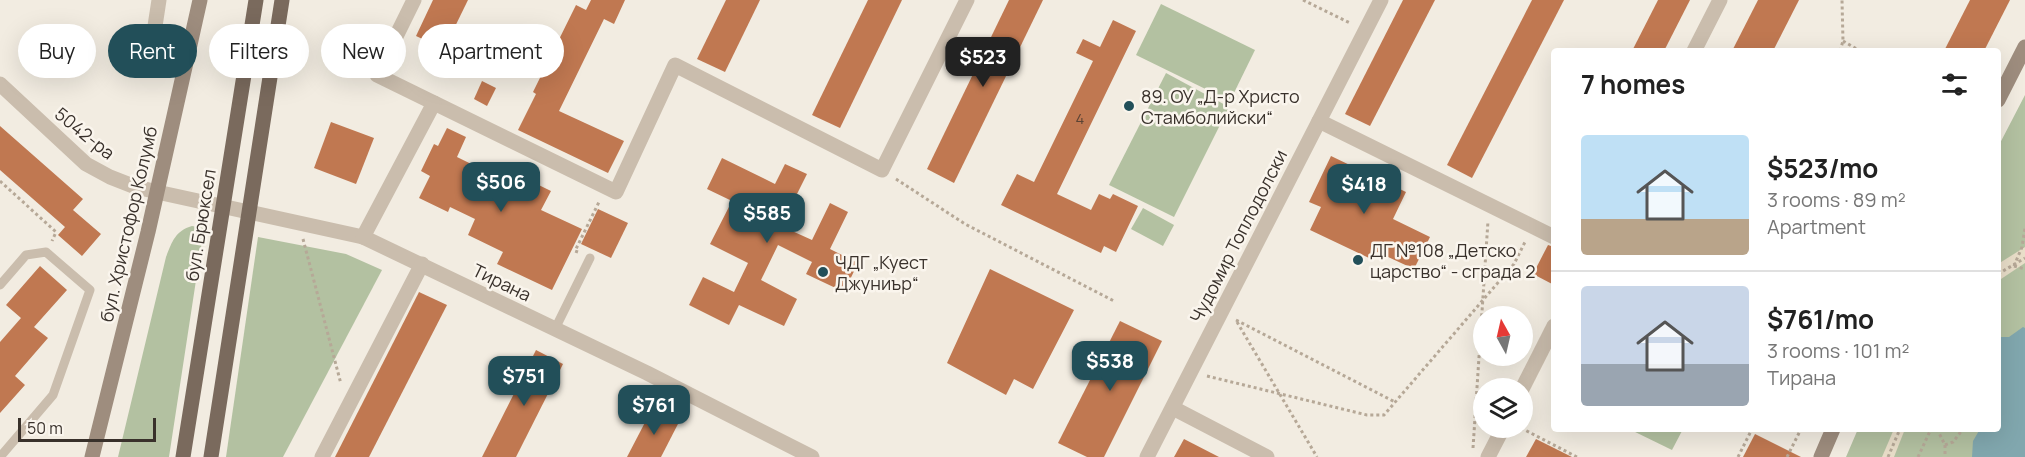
<!DOCTYPE html>
<html lang="en">
<head>
<meta charset="utf-8">
<style>
	body { margin:0; font-family:Manrope,sans-serif; background:#f2f2f2; color:#222; height:100vh; display:flex; flex-direction:column; font-size:22px; white-space:nowrap }
	* { box-sizing:border-box; margin:0 }
	p { font-size:20px; color:#767676 }
	.icon { flex:none; width:33px; height:33px; fill:none; stroke:currentColor; stroke-width:2; stroke-linecap:round; stroke-linejoin:round }
	.map { position:relative; flex:1; overflow:hidden }
	.panel { position:absolute; left:1551px; top:48px; width:450px; height:384px; display:flex; flex-direction:column; background:#fff; border-radius:6px; box-shadow:0 6px 24px #0002 }
	.panel>* { flex:none }
	.hud { position:absolute; left:18px; top:24px; width:570px; height:54px; display:flex; gap:12px }
	.needle { width:39px; rotate:352deg }
	.tools { position:absolute; left:1473px; top:306px; display:grid; gap:12px }
	.tools a { display:grid; place-items:center; width:60px; height:60px; border-radius:50%; background:#fff; box-shadow:0 6px 24px #0002; font-size:30px }
	.scale { position:absolute; left:18px; bottom:15px; width:138px; box-sizing:border-box; padding-left:6px; border:3px solid #39312b; border-top:0; font-size:16px; line-height:21px; white-space:nowrap; color:#39312b; -webkit-text-stroke:4px #faf5ed; paint-order:stroke }
	.price { position:absolute; translate:-50% -51px; padding:0 14px; border-radius:12px; background:#224f59; color:#fff; font-size:20px; line-height:39px; filter:drop-shadow(0 2px 3px #0008) }
	.price::after { content:''; position:absolute; left:50%; top:36px; width:18px; height:14px; margin-left:-9px; background:inherit; clip-path:polygon(0 0,100% 0,50% 100%) }
	.price.current { background:#222; color:#fff }
	ul { padding:0; list-style:none }
	li { display:flex; align-items:center; gap:18px; height:150px; padding:0 30px }
	li+li { border-top:2px solid #e0e0e0 }
	li span { display:grid; place-items:center; flex:none; width:168px; height:120px; border-radius:6px; color:#555 }
	li>.icon { margin-inline-start:auto }
	span .icon { width:72px; height:72px; fill:#fffc; stroke-width:1 }
	li b { font-size:26px }
	h2 { display:flex; justify-content:space-between; align-items:center; height:72px; padding:0 30px; font-size:26px }
	.pill { padding:0 21px; border-radius:27px; background:#fff; box-shadow:0 6px 24px #0002; font-size:21px; line-height:54px }
	.pill.current { background:#224f59; color:#fff }
	.map>svg:first-child { display:block }
	.green { fill:#b3c1a1 }
	.plaza { fill:#e9dec9 }
	.water { fill:#81a7ae }
	.building { fill:#c07851 }
	.lines { fill:none; stroke-linecap:round; stroke-linejoin:round }
	.path { stroke:#b6a897; stroke-width:3; stroke-dasharray:3 3; stroke-linecap:butt }
	.lane { stroke:#cabdad; stroke-width:9 }
	.street { stroke:#cabdad; stroke-width:15 }
	.secondary { stroke:#9e8d7e; stroke-width:15 }
	.primary-bridge { stroke:#7a6a5d; stroke-width:15 }
	.poi-dot { fill:#224f59; stroke:#faf5ed; stroke-width:2 }
	.labels { text-anchor:middle; dominant-baseline:central; stroke-width:5; stroke-linejoin:round; paint-order:stroke }
	.number-label { font-size:15px; fill:#5b4334 }
	.poi-label { font-size:18px; fill:#39312b; stroke:#faf5ed; text-anchor:start }
	.street-label { font-size:18px; fill:#39312b; stroke:#faf5ed }
</style>
</head>
<body>
<div class="map">
<svg width="2025" height="457" viewBox="0 0 2025 457">
	<rect width="100%" height="100%" fill="#f2ece1"/>
	<g class="green">
		<path d="M 1161,4 L 1255,50 L 1230,101 L 1136,55 Z"/>
		<path d="M 1166,73 L 1229,107 L 1174,217 L 1109,185 Z"/>
		<path d="M 2025,95 L 2025,457 L 1846,457 L 1858,429 L 1998,429 L 1998,147 Z"/>
		<path d="M 1143,208 L 1174,225 L 1163,246 L 1131,229 Z"/>
		<path d="M 192,226 L 204,228 L 169,457 L 118,457 L 166,257 C 172,242 175,231 192,226 Z"/>
		<path d="M 258,237 L 346,254 L 382,270 L 283,457 L 226,457 Z"/>
		<path d="M 1629,429 L 1683,429 L 1672,450 Z"/>
	</g>
	<g class="plaza">
		<path d="M 2025,247 L 2025,263 L 1998,281 L 1998,264 Z"/>
		<path d="M 1894,429 L 1905,429 L 1894,457 L 1882,457 Z"/>
	</g>
	<path class="water" d="M 2023,327 L 2025,328 L 2025,457 L 1972,457 L 1973,441 L 1980,429 L 1998,429 L 1998,337 L 2009,337 Z"/>
	<g class="building">
		<path d="M 433,0 L 468,0 L 444,49 L 416,36 Z"/>
		<path d="M 591,0 L 625,0 L 614,24 L 604,19 L 559,111 L 624,141 L 608,173 L 518,130 L 536,94 L 533,92 L 576,5 L 586,10 Z"/>
		<path d="M 726,0 L 760,0 L 725,72 L 697,59 Z"/>
		<path d="M 868,0 L 902,0 L 840,128 L 812,115 Z"/>
		<path d="M 1009,0 L 1043,0 L 954,183 L 927,169 Z"/>
		<path d="M 1403,0 L 1435,0 L 1370,126 L 1345,114 Z"/>
		<path d="M 1532,0 L 1564,0 L 1472,178 L 1447,165 Z"/>
		<path d="M 1658,0 L 1690,0 L 1664,51 L 1632,51 Z"/>
		<path d="M 1758,0 L 1799,0 L 1773,51 L 1732,51 Z"/>
		<path d="M 1970,0 L 2010,0 L 1984,51 L 1944,51 Z"/>
		<path d="M 1113,20 L 1136,31 L 1057,194 L 1091,210 L 1099,194 L 1110,199 L 1113,194 L 1138,206 L 1116,252 L 1104,246 L 1101,253 L 1001,205 L 1017,174 L 1034,182 L 1093,61 L 1076,53 L 1083,39 L 1100,47 Z"/>
		<path d="M 482,81 L 496,88 L 487,106 L 474,99 Z"/>
		<path d="M 331,122 L 374,138 L 356,184 L 314,168 Z"/>
		<path d="M 0,126 L 83,199 L 73,210 L 101,234 L 82,256 L 58,235 L 65,227 L 0,170 Z"/>
		<path d="M 447,128 L 466,137 L 457,157 L 510,183 L 514,173 L 551,191 L 541,210 L 582,229 L 552,290 L 497,264 L 503,252 L 468,235 L 475,219 L 450,207 L 448,212 L 419,198 L 430,176 L 421,171 L 434,144 L 438,146 Z"/>
		<path d="M 1331,156 L 1406,192 L 1393,219 L 1430,237 L 1414,269 L 1373,250 L 1369,258 L 1310,230 L 1321,207 L 1309,202 Z"/>
		<path d="M 722,158 L 775,184 L 785,164 L 807,174 L 781,226 L 812,240 L 830,203 L 848,212 L 830,249 L 858,263 L 844,292 L 806,274 L 812,262 L 778,245 L 761,280 L 797,299 L 784,326 L 739,305 L 729,325 L 689,305 L 703,277 L 734,292 L 748,263 L 710,244 L 732,201 L 707,189 Z"/>
		<path d="M 598,209 L 628,223 L 611,258 L 581,244 Z"/>
		<path d="M 1548,245 L 1554,247 L 1554,285 L 1533,274 Z"/>
		<path d="M 40,266 L 67,290 L 34,327 L 48,338 L 15,376 L 25,385 L 0,413 L 0,342 L 21,318 L 6,305 Z"/>
		<path d="M 990,269 L 1074,310 L 1033,389 L 1014,379 L 1006,395 L 947,363 Z"/>
		<path d="M 419,292 L 447,305 L 369,457 L 335,457 Z"/>
		<path d="M 1120,321 L 1162,341 L 1104,457 L 1087,457 L 1058,443 Z"/>
		<path d="M 536,350 L 563,364 L 516,457 L 482,457 Z"/>
		<path d="M 652,409 L 679,422 L 661,457 L 627,457 Z"/>
		<path d="M 1755,434 L 1801,457 L 1743,457 Z"/>
		<path d="M 1184,439 L 1219,457 L 1174,457 Z"/>
		<path d="M 1536,439 L 1572,457 L 1526,457 Z"/>
	</g>
	<g class="lines">
		<g class="path">
			<path d="M 1303,0 L 1350,23"/>
			<path d="M 1843,41 L 1860,51"/>
			<path d="M 1840,51 L 1843,41 L 1842,0"/>
			<path d="M 896,179 L 965,224 L 1114,301"/>
			<path d="M 0,181 L 56,232 L 52,241"/>
			<path d="M 303,239 L 341,384"/>
			<path d="M 578,252 L 575,251 L 599,202"/>
			<path d="M 2014,266 L 2022,247 L 2025,228"/>
			<path d="M 2014,266 L 2025,269"/>
			<path d="M 1998,274 L 2025,258"/>
			<path d="M 1236,320 L 1395,402"/>
			<path d="M 1237,322 L 1317,457"/>
			<path d="M 1207,376 L 1367,415 L 1384,415 L 1514,264 L 1526,240"/>
			<path d="M 1521,428 L 1577,457"/>
			<path d="M 1937,429 L 1945,445 L 1945,457"/>
			<path d="M 1945,445 L 1953,442 L 1963,429"/>
			<path d="M 1473,448 L 1488,221"/>
			<path d="M 1738,457 L 1752,429"/>
			<path d="M 1787,457 L 1801,429"/>
			<path d="M 1888,457 L 1900,429"/>
			<path d="M 1918,457 L 1931,429"/>
		</g>
		<g class="lane">
			<path d="M 0,285 L 26,255 L 46,252 L 90,290 L 53,395 L 0,457"/>
			<path d="M 555,329 L 590,258"/>
		</g>
		<g class="street">
			<path d="M 414,0 L 377,75 L 616,192 L 675,65 L 882,170 L 967,0"/>
			<path d="M 153,39 L 159,0"/>
			<path d="M 1694,51 L 1720,0"/>
			<path d="M 0,84 L 86,164 L 110,177 L 133,186 L 157,192 L 363,237 L 647,373 L 812,457"/>
			<path d="M 1319,121 L 1554,237"/>
			<path d="M 363,237 L 434,103"/>
			<path d="M 1522,389 L 1554,326"/>
			<path d="M 1173,408 L 1267,457"/>
			<path d="M 322,457 L 422,264"/>
			<path d="M 1147,457 L 1381,0"/>
			<path d="M 1488,457 L 1503,428"/>
		</g>
		<g class="secondary">
			<path d="M 1998,100 L 2025,47"/>
			<path d="M 92,457 L 148,232 L 200,0"/>
			<path d="M 1821,457 L 1833,429"/>
		</g>
		<g class="primary-bridge">
			<path d="M 183,457 L 256,0"/>
			<path d="M 211,457 L 282,0"/>
		</g>
	</g>
	<g class="poi-dot">
		<circle cx="1129" cy="106" r="6"/>
		<circle cx="1358" cy="260" r="6"/>
		<circle cx="823" cy="272" r="6"/>
	</g>
	<g class="labels">
		<g class="number-label">
			<text x="1080" y="118">4</text>
		</g>
		<g class="poi-label">
			<text x="1141" y="96">89. ОУ „Д-р Христо<tspan x="1141" dy="21">Стамболийски“</tspan></text>
			<text x="1370" y="250">ДГ №108 „Детско<tspan x="1370" dy="21">царство“ - сграда 2</tspan></text>
			<text x="835" y="262">ЧДГ „Куест<tspan x="835" dy="21">Джуниър“</tspan></text>
		</g>
		<g class="street-label">
			<text transform="translate(85 133) rotate(39)">5042-ра</text>
			<text transform="translate(128 224) rotate(-77)">бул. Христофор Колумб</text>
			<text transform="translate(200 225) rotate(-81)">бул. Брюксел</text>
			<text transform="translate(1238 236) rotate(-63)">Чудомир Топлодолски</text>
			<text transform="translate(502 282) rotate(26)">Тирана</text>
		</g>
	</g>
</svg>
<div class="tools">
<a><svg class="needle" viewBox="-14 -14 28 28"><path d="M0-13l5 13h-10z" fill="#e53935"/><path d="M0 13l5-13h-10z" fill="#767676"/></svg></a>
<a><svg class="icon" aria-label="layers" viewBox="0 0 24 24"><path d="M12 4l9 5-9 5-9-5zM3 14l9 5 9-5"/></svg></a>
</div>
<div class="scale">50 m</div>
<b class="price current" style="left:983px;top:88px">$523</b>
<b class="price" style="left:501px;top:213px">$506</b>
<b class="price" style="left:1364px;top:215px">$418</b>
<b class="price" style="left:767px;top:244px">$585</b>
<b class="price" style="left:1110px;top:392px">$538</b>
<b class="price" style="left:524px;top:407px">$751</b>
<b class="price" style="left:654px;top:436px">$761</b>
<div class="hud">
<a class="pill">Buy</a>
<a class="pill current">Rent</a>
<a class="pill">Filters</a>
<a class="pill">New</a>
<a class="pill">Apartment</a>
</div>
<section class="panel">
<h2>7 homes<svg class="icon" aria-label="filters" viewBox="0 0 24 24"><path d="M4 7h16M4 17h16"/><circle cx="9" cy="7" r="2"/><circle cx="15" cy="17" r="2"/></svg></h2>
<ul>
<li><span style="background:linear-gradient(#bfe0f5 70%,#b9a48a 0)"><svg class="icon" aria-label="home" viewBox="0 0 24 24"><path d="M3 11l9-7 9 7M6 9v11h12V9"/></svg></span><div><b>$523/mo</b><p>3 rooms · 89 m²</p><p>Apartment</p></div></li>
<li><span style="background:linear-gradient(#c9d6e8 65%,#9aa5b1 0)"><svg class="icon" aria-label="home" viewBox="0 0 24 24"><path d="M3 11l9-7 9 7M6 9v11h12V9"/></svg></span><div><b>$761/mo</b><p>3 rooms · 101 m²</p><p>Тирана</p></div></li>
</ul>
</section>
</div>
</body>
</html>
